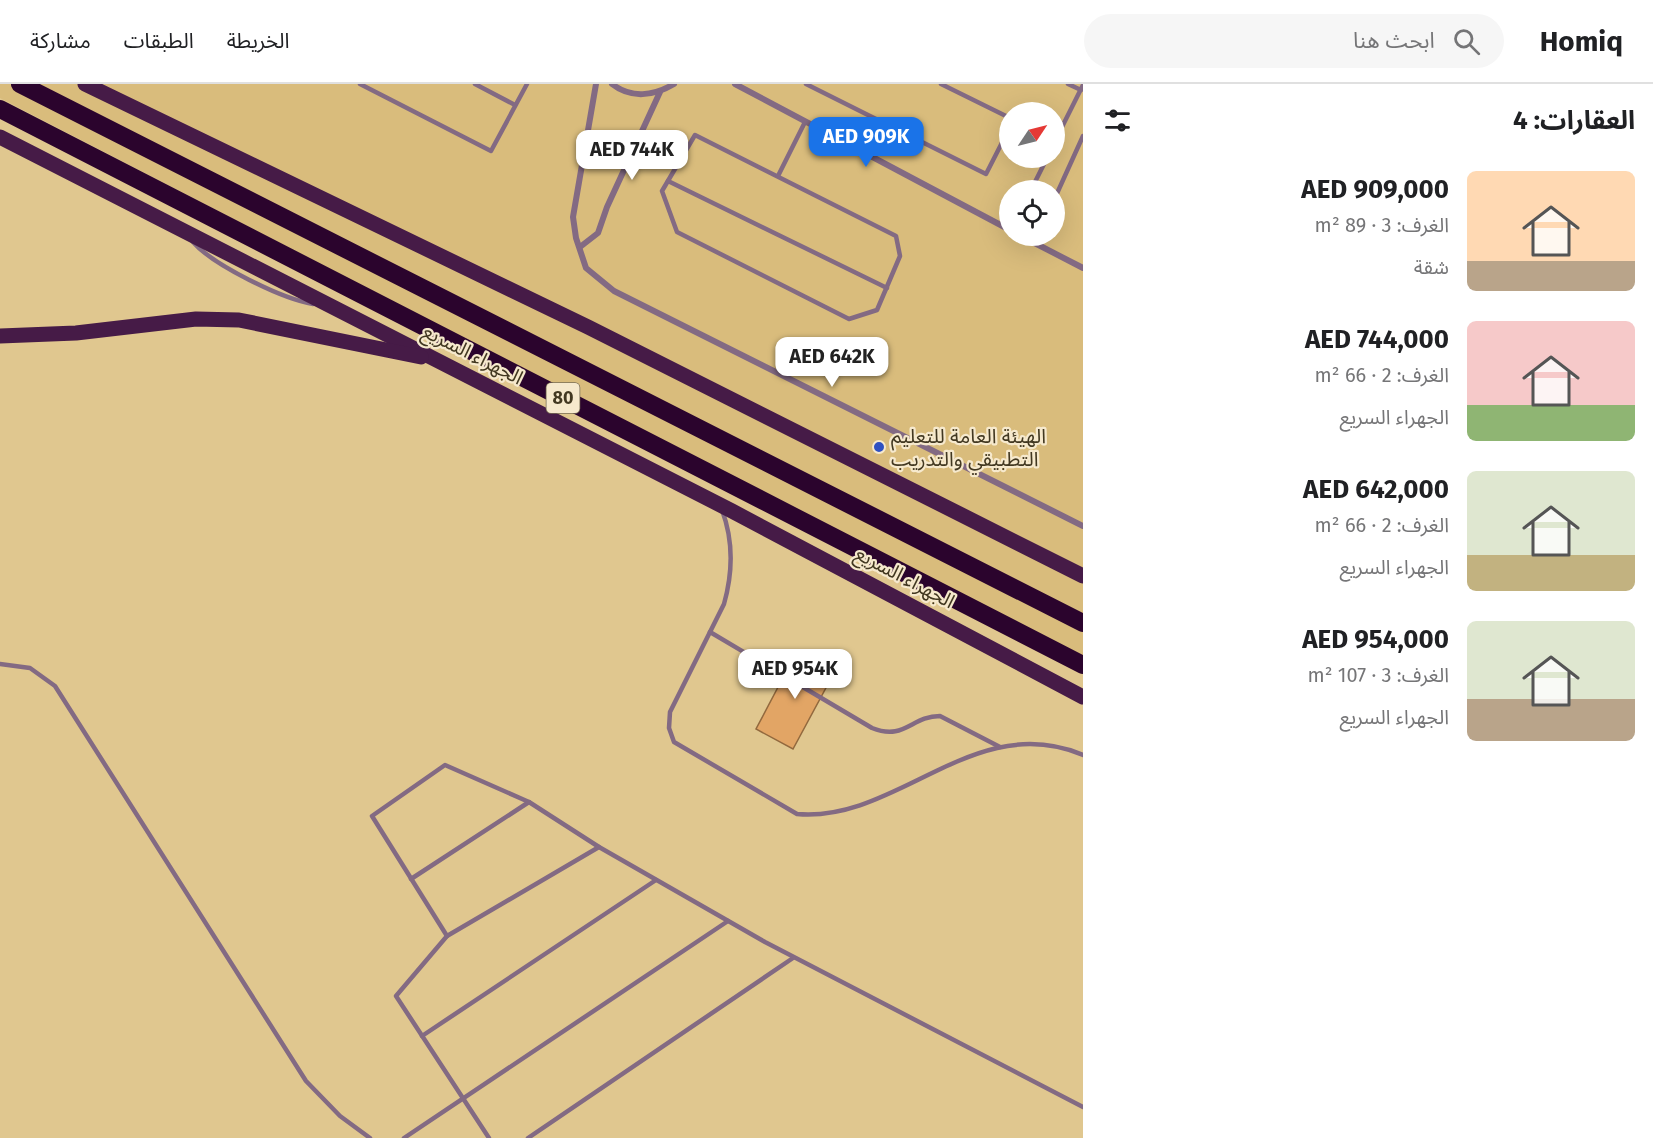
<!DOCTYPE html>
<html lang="ar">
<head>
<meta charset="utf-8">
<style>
	body { margin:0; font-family:"Fira Sans","Noto Sans Arabic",sans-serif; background:#f6f6f6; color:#202124; direction:rtl; height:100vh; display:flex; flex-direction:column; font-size:22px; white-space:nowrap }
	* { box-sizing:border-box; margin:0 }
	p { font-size:20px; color:#757577 }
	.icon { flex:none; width:33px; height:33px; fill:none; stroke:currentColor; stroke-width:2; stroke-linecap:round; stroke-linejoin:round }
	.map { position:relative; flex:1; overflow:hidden; direction:ltr }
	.panel { display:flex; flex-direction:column; background:#fff; width:570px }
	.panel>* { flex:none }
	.needle { width:39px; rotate:55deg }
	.buttons { position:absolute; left:999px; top:18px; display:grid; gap:12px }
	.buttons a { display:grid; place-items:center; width:66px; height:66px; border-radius:50%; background:#fff; box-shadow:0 6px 24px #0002; font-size:30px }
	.price { position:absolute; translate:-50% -51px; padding:0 14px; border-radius:12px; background:#fff; color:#222; font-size:20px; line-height:39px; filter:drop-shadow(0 2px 3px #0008) }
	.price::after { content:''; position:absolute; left:50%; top:36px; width:18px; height:14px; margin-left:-9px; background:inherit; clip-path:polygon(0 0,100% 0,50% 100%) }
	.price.active { background:#1a73e8; color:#fff }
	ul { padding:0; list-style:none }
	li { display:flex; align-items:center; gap:18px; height:150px; padding:0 18px }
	li span { display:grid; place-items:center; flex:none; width:168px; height:120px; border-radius:9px; color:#555 }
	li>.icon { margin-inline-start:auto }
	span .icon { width:72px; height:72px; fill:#fffc; stroke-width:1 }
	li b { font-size:26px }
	h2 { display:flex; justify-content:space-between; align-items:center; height:72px; padding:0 18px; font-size:26px }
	header { display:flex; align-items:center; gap:36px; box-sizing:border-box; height:84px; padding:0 30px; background:#fff; border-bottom:2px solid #e0e0e0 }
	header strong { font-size:28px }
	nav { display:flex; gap:33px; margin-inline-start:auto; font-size:21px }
	.search { width:420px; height:54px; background:#f6f6f6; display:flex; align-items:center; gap:15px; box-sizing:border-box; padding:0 21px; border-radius:33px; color:#757577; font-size:22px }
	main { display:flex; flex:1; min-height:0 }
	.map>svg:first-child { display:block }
	.built { fill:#d9bc7c; fill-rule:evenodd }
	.building { fill:#e2a565; stroke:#92693e; stroke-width:1.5 }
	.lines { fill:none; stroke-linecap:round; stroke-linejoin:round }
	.service { stroke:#836a83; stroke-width:4.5 }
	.minor { stroke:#836a83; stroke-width:6 }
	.primary { stroke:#461b47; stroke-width:15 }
	.motorway { stroke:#2b042d; stroke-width:18 }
	.poi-dot { fill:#2f51c1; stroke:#f6e9cd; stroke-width:2 }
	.labels { text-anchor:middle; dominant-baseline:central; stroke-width:4.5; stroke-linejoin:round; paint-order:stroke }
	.shield { fill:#f6e9cd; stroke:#786d55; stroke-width:1.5 }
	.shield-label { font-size:18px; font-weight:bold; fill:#423821 }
	.street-label { font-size:20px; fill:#423821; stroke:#f6e9cd }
	.poi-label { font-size:20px; fill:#423821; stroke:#f6e9cd; text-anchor:start }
</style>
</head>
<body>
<header>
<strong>Homiq</strong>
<div class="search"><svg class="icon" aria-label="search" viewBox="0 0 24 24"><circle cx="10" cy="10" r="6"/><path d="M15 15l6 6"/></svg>ابحث هنا</div>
<nav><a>الخريطة</a><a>الطبقات</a><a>مشاركة</a></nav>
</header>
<main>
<section class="panel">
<h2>العقارات: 4<svg class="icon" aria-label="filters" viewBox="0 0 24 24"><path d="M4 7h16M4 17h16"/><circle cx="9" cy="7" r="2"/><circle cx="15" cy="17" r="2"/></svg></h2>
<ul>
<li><span style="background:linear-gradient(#ffd9b3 75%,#b9a48a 0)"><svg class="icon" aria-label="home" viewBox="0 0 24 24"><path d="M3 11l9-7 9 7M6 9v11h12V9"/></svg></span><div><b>AED 909,000</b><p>الغرف: 3 · 89 m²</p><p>شقة</p></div></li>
<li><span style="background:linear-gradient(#f6c9c9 70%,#8fb573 0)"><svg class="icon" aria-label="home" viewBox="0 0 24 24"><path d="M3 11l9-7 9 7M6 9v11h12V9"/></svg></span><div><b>AED 744,000</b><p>الغرف: 2 · 66 m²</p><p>الجهراء السريع</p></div></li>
<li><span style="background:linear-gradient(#dfe7d0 70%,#c2b280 0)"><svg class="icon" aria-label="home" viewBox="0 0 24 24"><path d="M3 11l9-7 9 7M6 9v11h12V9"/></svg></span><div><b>AED 642,000</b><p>الغرف: 2 · 66 m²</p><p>الجهراء السريع</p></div></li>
<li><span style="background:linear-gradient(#dfe7d0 65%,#b9a48a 0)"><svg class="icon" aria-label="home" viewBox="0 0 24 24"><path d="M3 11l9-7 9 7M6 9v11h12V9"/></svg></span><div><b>AED 954,000</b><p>الغرف: 3 · 107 m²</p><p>الجهراء السريع</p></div></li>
</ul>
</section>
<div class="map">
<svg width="1083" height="1054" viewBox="0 0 1083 1054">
	<rect width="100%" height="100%" fill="#e0c78f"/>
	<path class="built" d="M 0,0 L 1083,0 L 1083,575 L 0,14 ZM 1010,28 L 1054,28 L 1054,74 L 1010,74 ZM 1010,106 L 1054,106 L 1054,152 L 1010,152 Z"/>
	<path class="building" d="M 797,567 L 835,587 L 793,665 L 756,645 Z"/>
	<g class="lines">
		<g class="service">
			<path d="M 360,0 L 491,67 L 527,0"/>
			<path d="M 475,0 L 515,21"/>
			<path d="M 806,0 L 986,90 L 1010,43"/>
			<path d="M 941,0 L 1010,34"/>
			<path d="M 1068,0 L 1081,6"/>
			<path d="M 695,51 L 896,152 L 900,172 L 877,226 L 849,235 L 677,148 L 662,107 Z"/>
			<path d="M 1054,59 L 1083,1"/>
			<path d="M 778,92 L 805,38"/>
			<path d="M 668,97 L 887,204"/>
			<path d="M 1031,106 L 1047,74"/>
			<path d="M 1054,116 L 1083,52"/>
			<path d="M 193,158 C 213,181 282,215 313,220"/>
			<path d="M 1035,159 L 1039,152"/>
			<path d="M 722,426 C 734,458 733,488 724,520 L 670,628 L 669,644 L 674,658 L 797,730 C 898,739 974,625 1083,671"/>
			<path d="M 710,548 L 872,644 C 905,657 911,632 940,632 L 1000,663"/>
			<path d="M 0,580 L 30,584 L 55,602 L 306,997 L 340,1032 L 370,1054"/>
			<path d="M 411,795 L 529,718"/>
			<path d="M 447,852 L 372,732 L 445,681 L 529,718 L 599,763 L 765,858 L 1083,1023"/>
			<path d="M 422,952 L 656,796"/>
			<path d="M 404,1054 L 728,837"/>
			<path d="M 489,1054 L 396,912 L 447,852 L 599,763"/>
			<path d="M 528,1054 L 793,874"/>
		</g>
		<g class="minor">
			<path d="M 596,0 L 573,133 L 576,154 L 586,184 L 614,207 L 1083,442"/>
			<path d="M 612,0 C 631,15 654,12 674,0"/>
			<path d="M 735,0 L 1010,146"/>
			<path d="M 1021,152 L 1083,184"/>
			<path d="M 580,163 L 598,149 L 607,123 L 660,8"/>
		</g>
		<g class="primary">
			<path d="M 85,0 L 588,243 L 1083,492"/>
			<path d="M 0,53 L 732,427 L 1083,613"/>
			<path d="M 0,252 L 76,249 L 196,235 L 239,236 L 421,273"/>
		</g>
		<g class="motorway">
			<path d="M 20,0 L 1083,539"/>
			<path d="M 0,25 L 1083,581"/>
		</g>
	</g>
	<circle class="poi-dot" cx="879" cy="363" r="6"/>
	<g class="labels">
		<rect class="shield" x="546.5" y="299" width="33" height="30" rx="4.5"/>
		<g class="shield-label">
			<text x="563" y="314">80</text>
		</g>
		<g class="street-label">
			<text transform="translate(473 270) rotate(27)">الجهراء السريع</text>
			<text transform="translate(905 493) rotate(28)">الجهراء السريع</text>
		</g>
		<g class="poi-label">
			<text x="891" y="352">الهيئة العامة للتعليم<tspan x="891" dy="23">التطبيقي والتدريب</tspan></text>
		</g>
	</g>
</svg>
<div class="buttons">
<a><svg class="needle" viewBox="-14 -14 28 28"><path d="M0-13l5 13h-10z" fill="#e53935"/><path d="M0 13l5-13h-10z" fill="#757577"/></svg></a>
<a><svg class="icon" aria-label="locate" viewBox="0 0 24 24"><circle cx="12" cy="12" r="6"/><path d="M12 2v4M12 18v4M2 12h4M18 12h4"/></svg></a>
</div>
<b class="price active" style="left:866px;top:84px">AED 909K</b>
<b class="price" style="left:632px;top:97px">AED 744K</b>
<b class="price" style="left:832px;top:304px">AED 642K</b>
<b class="price" style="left:795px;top:616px">AED 954K</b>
</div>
</main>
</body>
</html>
